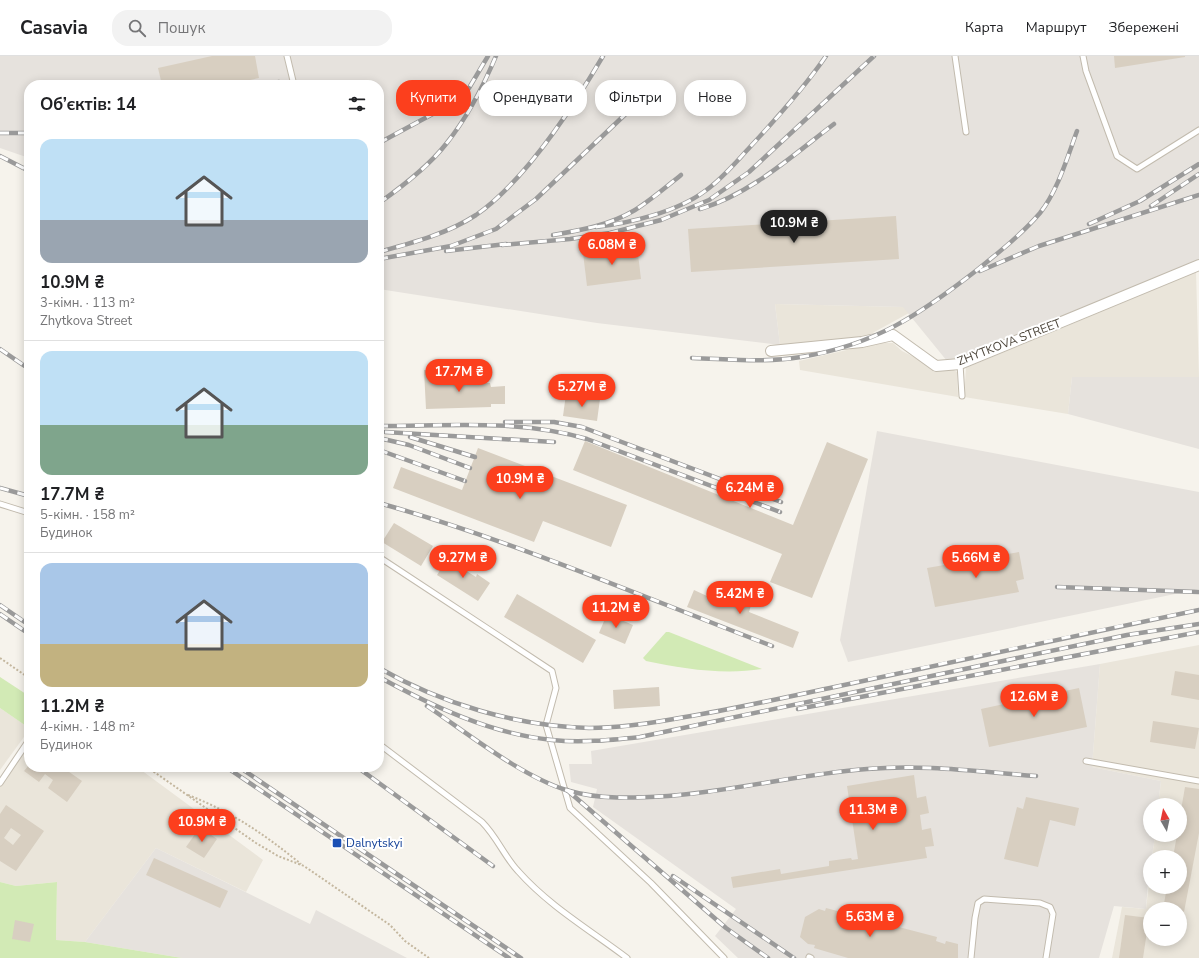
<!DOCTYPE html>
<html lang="uk">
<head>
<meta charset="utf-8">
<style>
	body { margin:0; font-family:"Nunito Sans",sans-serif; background:#f2f2f2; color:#202124; height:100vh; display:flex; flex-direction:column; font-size:15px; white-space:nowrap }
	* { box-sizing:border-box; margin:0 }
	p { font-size:13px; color:#757577 }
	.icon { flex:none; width:22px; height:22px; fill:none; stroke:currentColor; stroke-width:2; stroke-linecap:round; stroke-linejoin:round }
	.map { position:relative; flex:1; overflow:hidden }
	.sheet { position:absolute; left:24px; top:24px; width:360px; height:692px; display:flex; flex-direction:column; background:#fff; border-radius:16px; box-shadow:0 2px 10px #0003 }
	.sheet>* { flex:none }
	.hud { position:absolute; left:396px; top:24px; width:380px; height:36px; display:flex; gap:8px }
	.needle { width:26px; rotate:351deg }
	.fabs { position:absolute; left:1143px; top:742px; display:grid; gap:8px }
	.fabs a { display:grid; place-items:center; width:44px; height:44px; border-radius:50%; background:#fff; box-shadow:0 2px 10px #0003; font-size:20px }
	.price { position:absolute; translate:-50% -34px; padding:0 9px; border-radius:14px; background:#fc3f1d; color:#fff; font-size:13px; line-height:26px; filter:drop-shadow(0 1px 2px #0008) }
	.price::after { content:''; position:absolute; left:50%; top:24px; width:12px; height:9px; margin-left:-6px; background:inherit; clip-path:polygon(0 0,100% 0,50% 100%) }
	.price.selected { background:#222; color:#fff }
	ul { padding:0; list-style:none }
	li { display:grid; align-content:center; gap:8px; height:212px; padding:0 16px }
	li+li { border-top:1px solid #e0e0e0 }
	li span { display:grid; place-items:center; height:124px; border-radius:12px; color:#555 }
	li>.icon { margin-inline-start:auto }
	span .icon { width:72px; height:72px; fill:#fffc; stroke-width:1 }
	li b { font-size:17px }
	h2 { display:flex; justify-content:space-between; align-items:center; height:48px; padding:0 16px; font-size:17px }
	.pill { padding:0 14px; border-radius:16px; background:#fff; box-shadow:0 2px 10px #0003; font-size:14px; line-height:36px }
	.pill.selected { background:#fc3f1d; color:#fff }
	header { display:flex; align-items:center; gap:24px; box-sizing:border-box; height:56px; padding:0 20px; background:#fff; border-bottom:1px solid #e0e0e0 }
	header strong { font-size:19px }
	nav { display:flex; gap:22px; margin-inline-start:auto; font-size:14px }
	.search { width:280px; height:36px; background:#f2f2f2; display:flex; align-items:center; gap:10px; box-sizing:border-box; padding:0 14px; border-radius:16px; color:#757577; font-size:15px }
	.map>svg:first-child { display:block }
	.residential { fill:#eae5da; fill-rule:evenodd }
	.industrial { fill:#e6e2dd }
	.green { fill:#d2eab5 }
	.building { fill:#d8cfc1; fill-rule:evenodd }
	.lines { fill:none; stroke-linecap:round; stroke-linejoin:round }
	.lane-casing { stroke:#c2bbae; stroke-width:7 }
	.street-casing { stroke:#c2bbae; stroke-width:12 }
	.path { stroke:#c4b79f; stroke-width:2; stroke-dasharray:2 2; stroke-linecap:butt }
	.lane { stroke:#fff; stroke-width:5 }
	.street { stroke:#fff; stroke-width:10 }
	.rail-casing { stroke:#9a9a9a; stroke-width:4.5 }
	.rail { stroke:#fff; stroke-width:3; stroke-dasharray:9; stroke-linecap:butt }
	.transit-dot { fill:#1a4fb4; stroke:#fff; stroke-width:1.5 }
	.labels { text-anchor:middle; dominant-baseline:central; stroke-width:4; stroke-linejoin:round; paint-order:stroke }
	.street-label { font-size:12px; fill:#4b4439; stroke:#fff }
	.transit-label { font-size:12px; fill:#164399; stroke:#fff; text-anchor:start }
</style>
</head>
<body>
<header>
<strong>Casavia</strong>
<div class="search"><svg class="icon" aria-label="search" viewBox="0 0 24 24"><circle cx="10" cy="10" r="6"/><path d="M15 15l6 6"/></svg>Пошук</div>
<nav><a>Карта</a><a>Маршрут</a><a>Збережені</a></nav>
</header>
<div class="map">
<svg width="1199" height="902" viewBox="0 0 1199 902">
	<rect width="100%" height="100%" fill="#f6f3ec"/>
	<g class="residential">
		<path d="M 1196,216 L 1199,321 L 1072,321 L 1068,358 L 964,341 L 966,312 Z"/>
		<path d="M 775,248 L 904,251 L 909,257 L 867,280 L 780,289 Z"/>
		<path d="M 877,287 L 893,287 L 902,295 L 928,308 L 934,316 L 952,313 L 957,316 L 958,341 L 800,314 L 799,305 Z"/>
		<path d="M 1199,589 L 1199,902 L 1112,902 L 1122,851 L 1146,853 L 1150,818 L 1150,831 L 1180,831 L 1180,801 L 1152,801 L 1155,779 L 1180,779 L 1180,749 L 1158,749 L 1161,725 L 1092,711 L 1100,608 ZM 1150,853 L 1180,853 L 1180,883 L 1150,883 Z"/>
		<path d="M 0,652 L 29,672 L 29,674 L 0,714 Z"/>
		<path d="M 29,688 L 29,711 L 137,711 L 263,804 L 246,836 L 156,792 L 85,886 L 56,884 L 57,826 L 16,830 L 0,826 L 0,731 Z"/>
	</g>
	<g class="industrial">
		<path d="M 0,0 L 1199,0 L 1199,205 L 974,298 L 947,305 L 903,251 L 775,248 L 780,289 L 597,267 L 379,233 L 379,29 L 29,29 L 29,102 L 0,92 Z"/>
		<path d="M 1072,321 L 1199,321 L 1199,393 L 1068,358 Z"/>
		<path d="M 877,375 L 1199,436 L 1199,533 L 848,606 L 840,584 Z"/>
		<path d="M 1100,608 L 1092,711 L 1161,725 L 1158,749 L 1150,749 L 1150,779 L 1155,779 L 1152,801 L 1150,801 L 1146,853 L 1114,850 L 1099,902 L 738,902 L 715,880 L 736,853 L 593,751 L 597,733 L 571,726 L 569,708 L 592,708 L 591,695 Z"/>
		<path d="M 156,792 L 310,868 L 316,854 L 407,902 L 182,902 L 85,886 Z"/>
	</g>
	<g class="green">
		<path d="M 666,576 L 669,576 L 762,613 C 724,619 683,613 646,605 L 643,602 Z"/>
		<path d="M 0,621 L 29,640 L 29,672 L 0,652 Z"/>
		<path d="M 0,826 L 16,830 L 57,826 L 56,884 L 85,886 L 182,902 L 0,902 Z"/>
	</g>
	<g class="building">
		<path d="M 212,0 L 255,0 L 259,22 L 227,29 L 162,29 L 158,12 Z"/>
		<path d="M 1114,0 L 1185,0 L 1185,1 L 1115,12 Z"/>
		<path d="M 896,160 L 899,203 L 691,216 L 688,173 Z"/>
		<path d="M 637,190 L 641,223 L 587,230 L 583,197 Z"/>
		<path d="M 450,313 L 450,328 L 490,327 L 491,331 L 505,330 L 505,348 L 491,348 L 491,351 L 426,353 L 424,314 Z"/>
		<path d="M 566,338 L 600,343 L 597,365 L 563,360 Z"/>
		<path d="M 585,385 L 793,469 L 827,386 L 868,403 L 812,542 L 770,526 L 782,498 L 573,414 Z"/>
		<path d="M 478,392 L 627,449 L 611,491 L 543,465 L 534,486 L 393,432 L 401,411 L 462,434 Z"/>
		<path d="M 394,467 L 433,490 L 421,510 L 382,486 Z"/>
		<path d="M 1019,496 L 1024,523 L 1016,525 L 1019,536 L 935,551 L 927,512 Z"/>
		<path d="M 449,500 L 461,508 L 460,511 L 476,521 L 477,518 L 490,527 L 478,545 L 437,519 Z"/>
		<path d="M 711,530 L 752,546 L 749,556 L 799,576 L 793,592 L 687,551 L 694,534 L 707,540 Z"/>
		<path d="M 517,538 L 596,584 L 583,607 L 504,561 Z"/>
		<path d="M 607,558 L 633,569 L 625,588 L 599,577 Z"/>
		<path d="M 1175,615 L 1199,619 L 1199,644 L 1171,639 Z"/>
		<path d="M 659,631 L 660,650 L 614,653 L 613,634 Z"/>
		<path d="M 1079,632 L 1087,671 L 989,691 L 981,653 Z"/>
		<path d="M 1153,665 L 1199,672 L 1195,693 L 1150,686 Z"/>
		<path d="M 29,709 L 29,711 L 62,711 L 82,725 L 67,746 L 48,732 L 53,724 L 45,718 L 39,726 L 24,715 Z"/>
		<path d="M 914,719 L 917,742 L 926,740 L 929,757 L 920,759 L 922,774 L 931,772 L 934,790 L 925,791 L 927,802 L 733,832 L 731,821 L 780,813 L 781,818 L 829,810 L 829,805 L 851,802 L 852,804 L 858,803 L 847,730 Z"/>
		<path d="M 1185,731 L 1199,733 L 1199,777 L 1184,856 L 1180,855 L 1180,853 L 1163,853 L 1167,831 L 1180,831 L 1180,801 L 1173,801 L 1177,779 L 1180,779 L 1180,760 Z"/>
		<path d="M 1026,741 L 1079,752 L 1075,770 L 1050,764 L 1038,811 L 1004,803 L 1017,751 L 1023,753 Z"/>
		<path d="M 6,749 L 44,775 L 16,815 L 0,805 L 0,758 ZM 11,772 L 21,779 L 13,789 L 4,782 Z"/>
		<path d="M 200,771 L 217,783 L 204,802 L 186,791 Z"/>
		<path d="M 154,802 L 228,835 L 220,852 L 146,819 Z"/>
		<path d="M 826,852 L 937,881 L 936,885 L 945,888 L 946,885 L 958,888 L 958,902 L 848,902 L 814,892 L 815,889 L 808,888 L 800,881 L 805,861 L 819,853 L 825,855 Z"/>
		<path d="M 1125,859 L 1149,862 L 1143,902 L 1119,902 Z"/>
		<path d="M 15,864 L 34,868 L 30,886 L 12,883 Z"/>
	</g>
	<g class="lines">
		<g class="lane-casing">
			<g id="lane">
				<path d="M 287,0 L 294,29"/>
				<path d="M 955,0 L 966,76"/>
				<path d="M 1083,0 L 1086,15 L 1117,100 L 1137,113 L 1199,74"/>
				<path d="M 960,308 L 962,340"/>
				<path d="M 0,448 L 29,457"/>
				<path d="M 379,501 L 552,615 L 556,632 L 546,669 L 570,752 L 651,827 L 724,902"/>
				<path d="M 379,688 L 482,766 C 497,781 504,800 518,815 C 549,850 590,874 627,902"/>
				<path d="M 1086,705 L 1199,725"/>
				<path d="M 0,727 L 29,684"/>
				<path d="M 809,901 L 811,902"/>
				<path d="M 971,902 L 975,862 L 978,847 L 984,843 L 1040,847 L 1050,851 L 1053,858 L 1046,902"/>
			</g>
		</g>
		<g class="street-casing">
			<path id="street" d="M 771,295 L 862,286 L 893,279 L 936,310 L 960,308 L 1199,209"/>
		</g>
		<g class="path">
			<path d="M 0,602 L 29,622"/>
			<path d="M 147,711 L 256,787 L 278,800 L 304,810 L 390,869 L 405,885 L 429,902"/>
			<path d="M 188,739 C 232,756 264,778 301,808"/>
		</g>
		<use href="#lane" class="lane"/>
		<use href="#street" class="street"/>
		<g class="rail-casing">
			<g id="rail">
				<path d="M 264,29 L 279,26"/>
				<path d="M 0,77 L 29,77"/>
				<path d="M 379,87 L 453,47 L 469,32 L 488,0"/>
				<path d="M 0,100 L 29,115"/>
				<path d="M 379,147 C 403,130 428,111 446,88 C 467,62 483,31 496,0"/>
				<path d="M 1151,150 L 1199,118"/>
				<path d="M 700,153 C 751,138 793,99 834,68"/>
				<path d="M 1089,168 L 1140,145 L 1199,108"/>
				<path d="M 596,171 C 630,167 677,156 705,135 C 722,123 736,106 750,91 C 777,62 804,32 826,0"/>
				<path d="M 553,179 C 582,174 610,169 635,154 C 651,144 666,131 681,119"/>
				<path d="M 502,189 L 570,183 L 610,177 L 661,164 L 709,144 L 749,116 L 874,0"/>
				<path d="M 446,195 L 506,188"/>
				<path d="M 379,196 C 412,187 447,178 476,159 C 525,125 573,51 603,0"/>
				<path d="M 379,203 L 451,190 L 496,173 L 536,143 L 632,52"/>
				<path d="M 980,215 L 1039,190 L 1199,139"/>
				<path d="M 0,293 L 29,313"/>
				<path d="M 692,302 C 728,303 765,307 801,301 C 875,289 919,259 977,214 C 998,197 1022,178 1040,157 C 1058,134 1067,102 1077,75"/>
				<path d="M 505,366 L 554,366 L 582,371 L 781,446"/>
				<path d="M 379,370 C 448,370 520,363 587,383 L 780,456"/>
				<path d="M 385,376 L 554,386"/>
				<path d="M 410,381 L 475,401"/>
				<path d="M 379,382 L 409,389 L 470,412"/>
				<path d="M 379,394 L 465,425"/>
				<path d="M 0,432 L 29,440"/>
				<path d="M 379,447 C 511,484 643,541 772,590"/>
				<path d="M 1057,531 L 1199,536"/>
				<path d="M 0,549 L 29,569"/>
				<path d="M 0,558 L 29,578"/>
				<path d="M 379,612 C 442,648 516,670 589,672 C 621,672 653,667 685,661 C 734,653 782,642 830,632 C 953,605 1076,579 1199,554"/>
				<path d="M 379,621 C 432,650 491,678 552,684 C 581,687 610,684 640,681 L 1127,579 L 1199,568"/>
				<path d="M 427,650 C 467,677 521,720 566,734 C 599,744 634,742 668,740 C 735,735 800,718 867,713 C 923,708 980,716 1036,720"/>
				<path d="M 798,653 L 1199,576"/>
				<path d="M 226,711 L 509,902"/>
				<path d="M 239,711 L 521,902"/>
				<path d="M 357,711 L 493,810"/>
				<path d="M 567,734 L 726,872 L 768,902"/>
				<path d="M 673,820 L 794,902"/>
			</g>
		</g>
		<use href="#rail" class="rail"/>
	</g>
	<rect class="transit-dot" x="332" y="782" width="10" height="10" rx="2"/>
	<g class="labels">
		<g class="street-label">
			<text transform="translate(1009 286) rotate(-21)">ZHYTKOVA STREET</text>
		</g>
		<g class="transit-label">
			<text x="346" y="787">Dalnytskyi</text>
		</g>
	</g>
</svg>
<div class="fabs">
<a><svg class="needle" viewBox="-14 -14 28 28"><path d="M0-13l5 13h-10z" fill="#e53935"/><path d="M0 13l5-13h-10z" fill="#757577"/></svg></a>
<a>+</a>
<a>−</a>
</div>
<b class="price selected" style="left:794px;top:188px">10.9M ₴</b>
<b class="price" style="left:612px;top:210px">6.08M ₴</b>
<b class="price" style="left:459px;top:337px">17.7M ₴</b>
<b class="price" style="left:582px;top:352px">5.27M ₴</b>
<b class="price" style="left:520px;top:444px">10.9M ₴</b>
<b class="price" style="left:750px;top:453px">6.24M ₴</b>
<b class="price" style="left:463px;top:523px">9.27M ₴</b>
<b class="price" style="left:976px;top:523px">5.66M ₴</b>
<b class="price" style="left:740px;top:559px">5.42M ₴</b>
<b class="price" style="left:616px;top:573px">11.2M ₴</b>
<b class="price" style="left:1034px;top:662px">12.6M ₴</b>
<b class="price" style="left:873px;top:775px">11.3M ₴</b>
<b class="price" style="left:202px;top:787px">10.9M ₴</b>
<b class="price" style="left:870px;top:882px">5.63M ₴</b>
<div class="hud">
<a class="pill selected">Купити</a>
<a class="pill">Орендувати</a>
<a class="pill">Фільтри</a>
<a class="pill">Нове</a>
</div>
<section class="sheet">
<h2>Об’єктів: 14<svg class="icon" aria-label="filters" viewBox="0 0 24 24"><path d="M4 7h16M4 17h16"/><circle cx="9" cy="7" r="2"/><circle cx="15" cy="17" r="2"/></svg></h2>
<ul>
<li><span style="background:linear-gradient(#bfe0f5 65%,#9aa5b1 0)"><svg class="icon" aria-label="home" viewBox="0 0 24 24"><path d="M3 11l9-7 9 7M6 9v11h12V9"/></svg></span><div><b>10.9M ₴</b><p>3-кімн. · 113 m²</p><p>Zhytkova Street</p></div></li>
<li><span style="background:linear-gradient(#bfe0f5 60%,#7fa58c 0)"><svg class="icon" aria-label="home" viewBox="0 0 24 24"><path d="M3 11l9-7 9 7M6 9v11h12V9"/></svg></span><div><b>17.7M ₴</b><p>5-кімн. · 158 m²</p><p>Будинок</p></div></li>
<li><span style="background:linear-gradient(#a9c7e8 65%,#c2b280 0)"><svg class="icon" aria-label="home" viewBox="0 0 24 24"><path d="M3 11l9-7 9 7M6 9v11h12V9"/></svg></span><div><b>11.2M ₴</b><p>4-кімн. · 148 m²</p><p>Будинок</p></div></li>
</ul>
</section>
</div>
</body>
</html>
